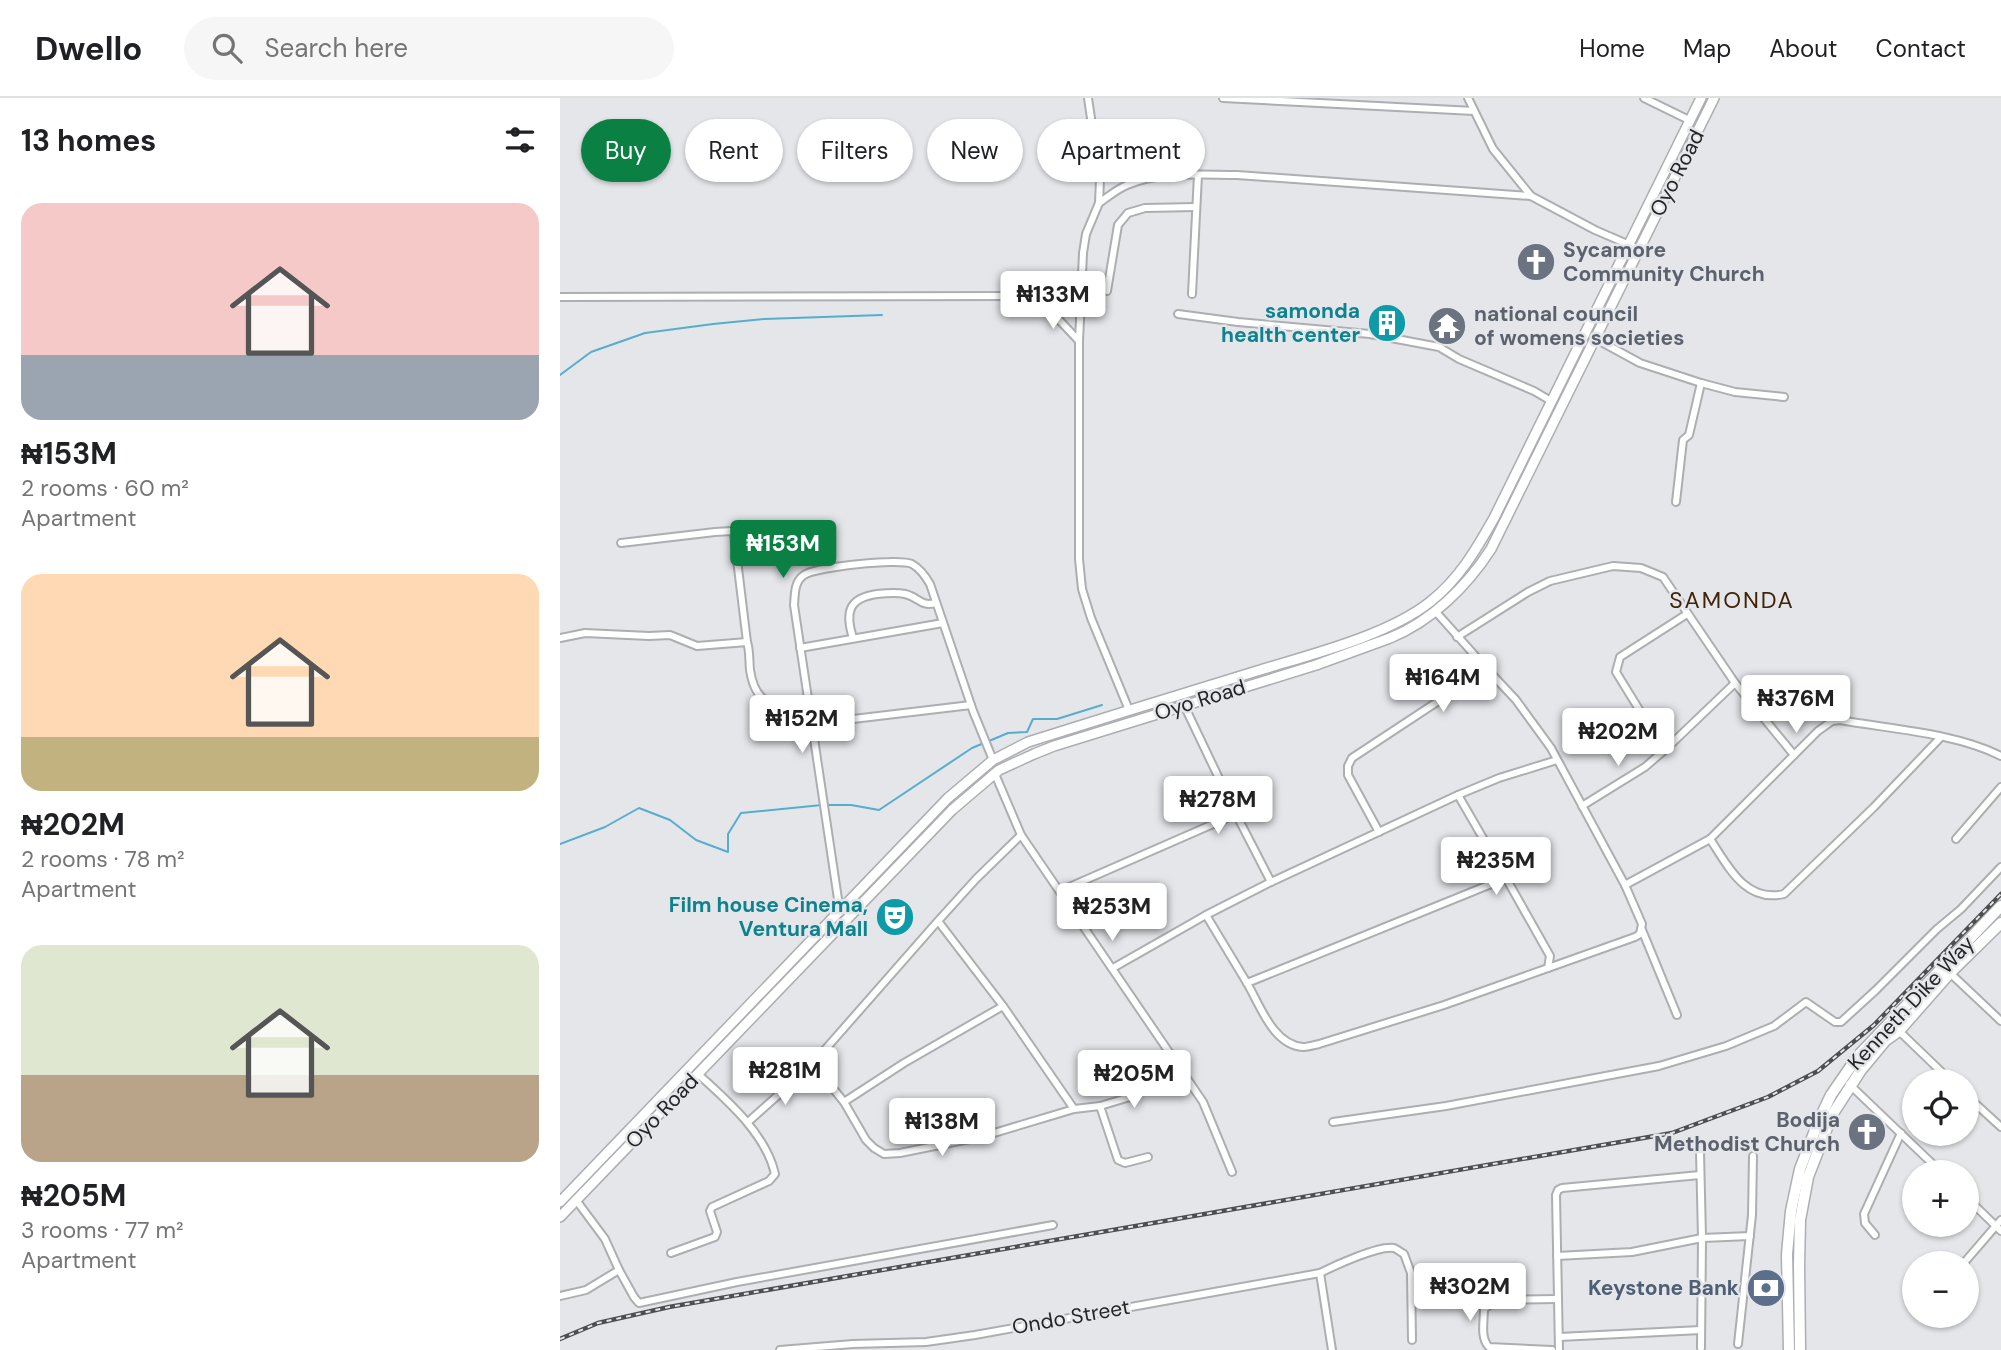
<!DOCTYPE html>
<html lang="en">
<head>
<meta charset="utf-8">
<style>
	body { margin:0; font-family:"DM Sans",sans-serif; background:#f6f6f6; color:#202124; height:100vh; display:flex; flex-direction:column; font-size:26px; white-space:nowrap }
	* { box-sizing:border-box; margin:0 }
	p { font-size:23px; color:#757577 }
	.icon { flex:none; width:38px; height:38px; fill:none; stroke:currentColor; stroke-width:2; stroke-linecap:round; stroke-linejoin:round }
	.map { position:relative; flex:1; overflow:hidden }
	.side { display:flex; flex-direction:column; background:#fff; width:560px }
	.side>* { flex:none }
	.banner { position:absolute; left:21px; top:21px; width:665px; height:63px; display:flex; gap:14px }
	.controls { position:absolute; left:1342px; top:971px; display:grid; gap:14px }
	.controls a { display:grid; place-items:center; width:77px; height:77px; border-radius:50%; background:#fff; box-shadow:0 2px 5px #0004; font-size:35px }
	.price { position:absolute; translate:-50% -60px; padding:0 16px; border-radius:7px; background:#fff; color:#222; font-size:23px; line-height:46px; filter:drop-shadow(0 2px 4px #0008) }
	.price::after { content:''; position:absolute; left:50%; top:42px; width:21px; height:16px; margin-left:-10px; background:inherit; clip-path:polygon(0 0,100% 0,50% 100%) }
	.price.current { background:#0b8043; color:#fff }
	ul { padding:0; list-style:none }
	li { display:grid; align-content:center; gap:14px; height:371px; padding:0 21px }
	li span { display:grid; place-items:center; height:217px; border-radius:21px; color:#555 }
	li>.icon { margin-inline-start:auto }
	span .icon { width:126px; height:126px; fill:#fffc; stroke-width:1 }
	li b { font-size:30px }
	h2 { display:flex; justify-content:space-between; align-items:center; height:84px; padding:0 21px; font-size:30px }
	.chip { padding:0 24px; border-radius:32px; background:#fff; box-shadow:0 2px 5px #0004; font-size:24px; line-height:63px }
	.chip.current { background:#0b8043; color:#fff }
	header { display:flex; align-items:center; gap:42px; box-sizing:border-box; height:98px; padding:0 35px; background:#fff; border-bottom:2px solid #e0e0e0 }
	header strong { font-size:33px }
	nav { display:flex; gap:38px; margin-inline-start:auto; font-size:24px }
	.search { width:490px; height:63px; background:#f6f6f6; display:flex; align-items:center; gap:18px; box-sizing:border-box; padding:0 24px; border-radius:38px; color:#757577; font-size:26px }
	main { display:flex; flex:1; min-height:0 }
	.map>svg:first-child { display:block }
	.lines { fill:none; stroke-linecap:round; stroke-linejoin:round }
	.stream { stroke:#57adce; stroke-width:2 }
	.minor-casing { stroke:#acaeb1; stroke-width:10 }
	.primary-casing { stroke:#acaeb1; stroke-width:12 }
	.trunk-casing { stroke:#acaeb1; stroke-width:13 }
	.minor { stroke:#fff; stroke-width:6 }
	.primary { stroke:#fff; stroke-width:9 }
	.trunk { stroke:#fff; stroke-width:10 }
	.rail-casing { stroke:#4e4e51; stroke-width:4.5 }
	.rail { stroke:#e4e6ea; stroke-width:2; stroke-dasharray:5; stroke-linecap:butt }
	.labels { text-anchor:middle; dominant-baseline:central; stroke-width:5; stroke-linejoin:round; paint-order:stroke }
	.street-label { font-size:21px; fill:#242426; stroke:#e4e6ea }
	.worship-label { font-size:21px; font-weight:bold; fill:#5b616d; stroke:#e4e6ea; text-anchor:start }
	.culture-label { font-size:21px; font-weight:bold; fill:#0d838f; stroke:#e4e6ea; text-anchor:end }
	.service-label { font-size:21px; font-weight:bold; fill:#4e5e75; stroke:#e4e6ea; text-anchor:end }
	.neighbourhood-label { font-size:23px; letter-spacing:2px; fill:#412308; stroke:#e4e6ea }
</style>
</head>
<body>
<header>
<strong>Dwello</strong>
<div class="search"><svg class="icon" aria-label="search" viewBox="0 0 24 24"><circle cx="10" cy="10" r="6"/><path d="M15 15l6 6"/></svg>Search here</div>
<nav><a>Home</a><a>Map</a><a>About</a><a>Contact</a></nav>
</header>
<main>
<section class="side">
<h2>13 homes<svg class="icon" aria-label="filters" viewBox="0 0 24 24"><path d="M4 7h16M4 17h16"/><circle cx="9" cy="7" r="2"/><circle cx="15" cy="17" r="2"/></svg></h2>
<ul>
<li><span style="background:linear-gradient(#f6c9c9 70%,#9aa5b1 0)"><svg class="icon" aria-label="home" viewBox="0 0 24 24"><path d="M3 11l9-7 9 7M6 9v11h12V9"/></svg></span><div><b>₦153M</b><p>2 rooms · 60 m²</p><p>Apartment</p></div></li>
<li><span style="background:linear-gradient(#ffd9b3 75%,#c2b280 0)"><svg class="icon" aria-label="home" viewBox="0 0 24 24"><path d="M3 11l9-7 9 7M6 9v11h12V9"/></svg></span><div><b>₦202M</b><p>2 rooms · 78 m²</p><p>Apartment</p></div></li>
<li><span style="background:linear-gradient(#dfe7d0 60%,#b9a48a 0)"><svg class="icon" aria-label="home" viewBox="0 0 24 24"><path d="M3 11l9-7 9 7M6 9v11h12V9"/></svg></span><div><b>₦205M</b><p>3 rooms · 77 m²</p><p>Apartment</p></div></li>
</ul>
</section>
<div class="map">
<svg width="1441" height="1252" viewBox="0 0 1441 1252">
	<rect width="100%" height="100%" fill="#e4e6ea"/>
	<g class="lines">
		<g class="stream">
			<path d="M 0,277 L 31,254 L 85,235 L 153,226 L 204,221 L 322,217"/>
			<path d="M 429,643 L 448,635 L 467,634 L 473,621 L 497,621 L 542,607"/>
			<path d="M 268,707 L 291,707 L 319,712 L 412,650 L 424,645"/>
			<path d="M 0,746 L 45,729 L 79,710 L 110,722 L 136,742 L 168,754 L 168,736 L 181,715 L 262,707"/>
		</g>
		<g class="minor-casing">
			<g id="minor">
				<path d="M 528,0 L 540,81 L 539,105 L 526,136 L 523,155 L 519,243 L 519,461 L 522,491 L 531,520 L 569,612"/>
				<path d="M 663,0 L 914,13"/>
				<path d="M 908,0 L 933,51 L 971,98"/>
				<path d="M 1084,0 L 1129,22"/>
				<path d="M 539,105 C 548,99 557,91 567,87 C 601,73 641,77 677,77 L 971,98 L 1035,132 L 1079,151"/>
				<path d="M 498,191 L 523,182"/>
				<path d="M 547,193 L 558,127 L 568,115 L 585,110 L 636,109"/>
				<path d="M 632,196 L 638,77"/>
				<path d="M 464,198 C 483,206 501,214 521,206"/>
				<path d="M 0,199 L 462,198 C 482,195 503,190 522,198"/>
				<path d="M 486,208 L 519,243"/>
				<path d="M 618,216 L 678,224 L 810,236 L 879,249 L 899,261 L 974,293 L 991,303"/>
				<path d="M 1036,241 L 1080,265 L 1141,285 L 1175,294 L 1224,299"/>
				<path d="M 1116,404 L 1123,342 L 1129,337 L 1141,285"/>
				<path d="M 61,445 L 155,434 L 172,433 L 174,437 L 187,544"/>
				<path d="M 1127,516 L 1060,559 L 1056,574 L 1080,613 L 1107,650 L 1175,585"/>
				<path d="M 897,539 L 968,494 L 990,483 L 1053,468 L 1081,470 L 1103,479 L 1175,585 L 1234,657"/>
				<path d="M 0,540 L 25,535 L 89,538 L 110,537 L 137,548 L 187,544 C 190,553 189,563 190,572 C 196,611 216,607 249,608"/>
				<path d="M 293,540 C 285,515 288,500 317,496 C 326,495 336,494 345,496 C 359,499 360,509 376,505"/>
				<path d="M 240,550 L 383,525"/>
				<path d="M 927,571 L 956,602 L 991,650 L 1065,787 L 1082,826 L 1080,836 L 1075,839 L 988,870"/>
				<path d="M 251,626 L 411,607"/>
				<path d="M 898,697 L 939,680 L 997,662"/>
				<path d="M 1022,708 L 1085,669 L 1107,650"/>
				<path d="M 819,734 L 788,677 L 788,668 L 792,660 L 927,571 L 876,514"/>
				<path d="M 461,737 L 643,1004 L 672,1074"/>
				<path d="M 1150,741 C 1168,768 1185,805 1224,796 L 1314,709 L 1381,639"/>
				<path d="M 1396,741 L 1441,689"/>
				<path d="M 1065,787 L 1150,741 L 1258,633 L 1272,623 L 1280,622 C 1330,631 1396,635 1441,658"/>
				<path d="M 500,793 L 676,716 L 624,607"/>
				<path d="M 282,812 L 278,801 L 234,507 C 235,496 234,484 244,477 C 255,469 339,460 352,466 C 359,470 366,479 370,486 L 413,613 L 433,662"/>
				<path d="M 646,817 L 687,885 L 946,780 L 898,697 L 711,784"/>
				<path d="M 378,823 L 255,963 L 255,968 L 284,1004 L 344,965 L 443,908 L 378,823 L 416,781 L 461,737 L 435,676"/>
				<path d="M 1082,832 L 1117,917"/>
				<path d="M 553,870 L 646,817 L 711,784 L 676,716"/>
				<path d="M 1390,875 L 1441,923"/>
				<path d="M 687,885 C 700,907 713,947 743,949 C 748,949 754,947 759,946 L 884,907 L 988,870 L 990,858 L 946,780"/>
				<path d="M 443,908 L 514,1011"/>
				<path d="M 1339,933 L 1392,984"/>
				<path d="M 1289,986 L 1381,1074"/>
				<path d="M 1407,998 L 1441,1029"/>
				<path d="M 284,1004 L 306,1042 L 314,1050 L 324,1056 L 340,1055 L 424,1038 L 514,1011 L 540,1008 L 570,999 L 620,970"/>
				<path d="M 540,1008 L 558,1062 L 565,1065 L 588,1059"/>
				<path d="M 188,1024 L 244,974"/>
				<path d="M 773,1024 L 886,1008 L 1099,968 L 1166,948 L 1214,928 L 1246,904 L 1275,924 L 1281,924 L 1316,892 L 1377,831 L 1401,811 L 1441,769"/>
				<path d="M 1140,1054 L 1142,1140 L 1141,1250"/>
				<path d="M 1407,1100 L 1441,1133"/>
				<path d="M 1315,1137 L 1305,1125 L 1304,1116 L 1341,1035"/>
				<path d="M 111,1155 L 155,1139 L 157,1134 L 150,1113 L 152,1109 L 209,1083 L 215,1076 C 206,1036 167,1002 138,976"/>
				<path d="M 997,1158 L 1072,1154 L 1142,1140 L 1190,1138"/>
				<path d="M 1403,1166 L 1441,1122"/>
				<path d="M 59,1172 L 74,1199 L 79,1205 L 177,1184 L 493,1127"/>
				<path d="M 760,1175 L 772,1252"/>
				<path d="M 0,1198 L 26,1192 L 59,1172 L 45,1141 L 16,1102"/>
				<path d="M 999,1239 L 1141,1232"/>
				<path d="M 1178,1246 L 1192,1117 L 1193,1058"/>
				<path d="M 220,1252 L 293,1246 L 366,1244 L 415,1237 L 760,1175 C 774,1168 819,1147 834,1150 C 837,1151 840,1154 844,1156 L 851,1175 L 852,1242"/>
				<path d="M 992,1252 L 929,1249 C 920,1240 924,1224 924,1211 L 937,1202 L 997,1201"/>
				<path d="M 999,1252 L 996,1097 L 998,1092 L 1002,1090 L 1140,1077"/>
			</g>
		</g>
		<g class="primary-casing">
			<g id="primary">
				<path d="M 0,1104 L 388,700 L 433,662 L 468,644 C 544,620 621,596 697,573 C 749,557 827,538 870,504 C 899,481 916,452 934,420 L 1141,0"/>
				<path d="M 0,1119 L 392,712 L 439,672 L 474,656 L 494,648 L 756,567 L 830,540 C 872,523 907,488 931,451 L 1154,0"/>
			</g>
		</g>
		<g class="trunk-casing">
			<g id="trunk">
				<path d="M 1229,1252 L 1227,1156 L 1231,1113 L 1240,1071 L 1259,1022 L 1271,997 L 1298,958 L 1441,808"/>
				<path d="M 1240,1252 L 1239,1167 L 1240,1122 L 1248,1079 L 1272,1017 L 1301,972 L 1325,943 L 1339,933 L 1390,875 L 1441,825"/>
			</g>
		</g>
		<use href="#minor" class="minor"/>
		<use href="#primary" class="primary"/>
		<use href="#trunk" class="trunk"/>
		<g class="rail-casing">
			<path id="rail" d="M 0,1241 L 38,1225 L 109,1209 L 1112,1035 L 1208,999 L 1258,973 L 1314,927 L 1441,796"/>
		</g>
		<use href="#rail" class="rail"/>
	</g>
	<defs>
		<g id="church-disc" transform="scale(2.0125)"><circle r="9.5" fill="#6b7280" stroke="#e4e6ea"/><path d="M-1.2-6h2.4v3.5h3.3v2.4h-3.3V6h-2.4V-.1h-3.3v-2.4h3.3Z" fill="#fff"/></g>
		<g id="building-disc" transform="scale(2.0125)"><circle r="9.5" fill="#0f9aa8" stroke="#e4e6ea"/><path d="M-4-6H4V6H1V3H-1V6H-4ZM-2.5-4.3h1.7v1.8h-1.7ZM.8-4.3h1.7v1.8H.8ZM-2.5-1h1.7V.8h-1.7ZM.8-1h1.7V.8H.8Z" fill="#fff"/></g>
		<g id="temple-disc" transform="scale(2.0125)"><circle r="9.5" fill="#6b7280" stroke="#e4e6ea"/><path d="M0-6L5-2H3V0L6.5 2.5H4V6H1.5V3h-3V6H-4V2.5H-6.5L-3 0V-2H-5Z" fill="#fff"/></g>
		<g id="theatre-disc" transform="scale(2.0125)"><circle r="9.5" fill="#0f9aa8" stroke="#e4e6ea"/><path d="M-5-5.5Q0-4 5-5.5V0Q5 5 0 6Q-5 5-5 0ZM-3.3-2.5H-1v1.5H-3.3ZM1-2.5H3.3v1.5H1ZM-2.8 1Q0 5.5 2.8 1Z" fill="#fff"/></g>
		<g id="bank-disc" transform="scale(2.0125)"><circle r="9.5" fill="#5c6f8a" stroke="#e4e6ea"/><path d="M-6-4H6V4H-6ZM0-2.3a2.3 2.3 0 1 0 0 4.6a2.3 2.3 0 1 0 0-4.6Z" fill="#fff"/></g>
	</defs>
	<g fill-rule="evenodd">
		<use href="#church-disc" x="976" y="164"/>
		<use href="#building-disc" x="827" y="225"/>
		<use href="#temple-disc" x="887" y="228"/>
		<use href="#theatre-disc" x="335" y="819"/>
		<use href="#church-disc" x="1307" y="1034"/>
		<use href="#bank-disc" x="1206" y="1190"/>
	</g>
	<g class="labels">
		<g class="street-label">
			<text transform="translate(1117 75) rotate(-63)">Oyo Road</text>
			<text transform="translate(640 602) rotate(-17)">Oyo Road</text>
			<text transform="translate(1351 905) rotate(-47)">Kenneth Dike Way</text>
			<text transform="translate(102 1013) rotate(-46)">Oyo Road</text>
			<text transform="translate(511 1219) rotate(-10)">Ondo Street</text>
		</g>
		<g class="worship-label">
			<text x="1003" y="152">Sycamore<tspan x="1003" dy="24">Community Church</tspan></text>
			<text x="914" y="216">national council<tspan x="914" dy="24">of womens societies</tspan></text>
			<text x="1280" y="1022" text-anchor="end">Bodija<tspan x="1280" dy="24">Methodist Church</tspan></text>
		</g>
		<g class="culture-label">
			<text x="800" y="213">samonda<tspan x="800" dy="24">health center</tspan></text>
			<text x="308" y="807">Film house Cinema,<tspan x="308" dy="24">Ventura Mall</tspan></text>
		</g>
		<g class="service-label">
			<text x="1179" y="1190">Keystone Bank</text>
		</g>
		<g class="neighbourhood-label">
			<text x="1172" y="502">SAMONDA</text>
		</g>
	</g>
</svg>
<div class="controls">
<a><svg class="icon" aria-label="locate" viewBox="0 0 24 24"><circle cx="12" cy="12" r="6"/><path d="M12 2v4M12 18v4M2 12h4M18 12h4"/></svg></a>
<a>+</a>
<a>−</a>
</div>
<b class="price" style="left:493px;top:233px">₦133M</b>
<b class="price current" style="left:223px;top:482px">₦153M</b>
<b class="price" style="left:883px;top:616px">₦164M</b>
<b class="price" style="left:1236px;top:637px">₦376M</b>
<b class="price" style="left:242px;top:657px">₦152M</b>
<b class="price" style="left:1058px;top:670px">₦202M</b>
<b class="price" style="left:658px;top:738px">₦278M</b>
<b class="price" style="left:936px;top:799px">₦235M</b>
<b class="price" style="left:552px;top:845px">₦253M</b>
<b class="price" style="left:225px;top:1009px">₦281M</b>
<b class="price" style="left:574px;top:1012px">₦205M</b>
<b class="price" style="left:382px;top:1060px">₦138M</b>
<b class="price" style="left:910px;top:1225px">₦302M</b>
<div class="banner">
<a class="chip current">Buy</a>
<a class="chip">Rent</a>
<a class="chip">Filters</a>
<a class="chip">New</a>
<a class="chip">Apartment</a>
</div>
</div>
</main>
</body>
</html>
